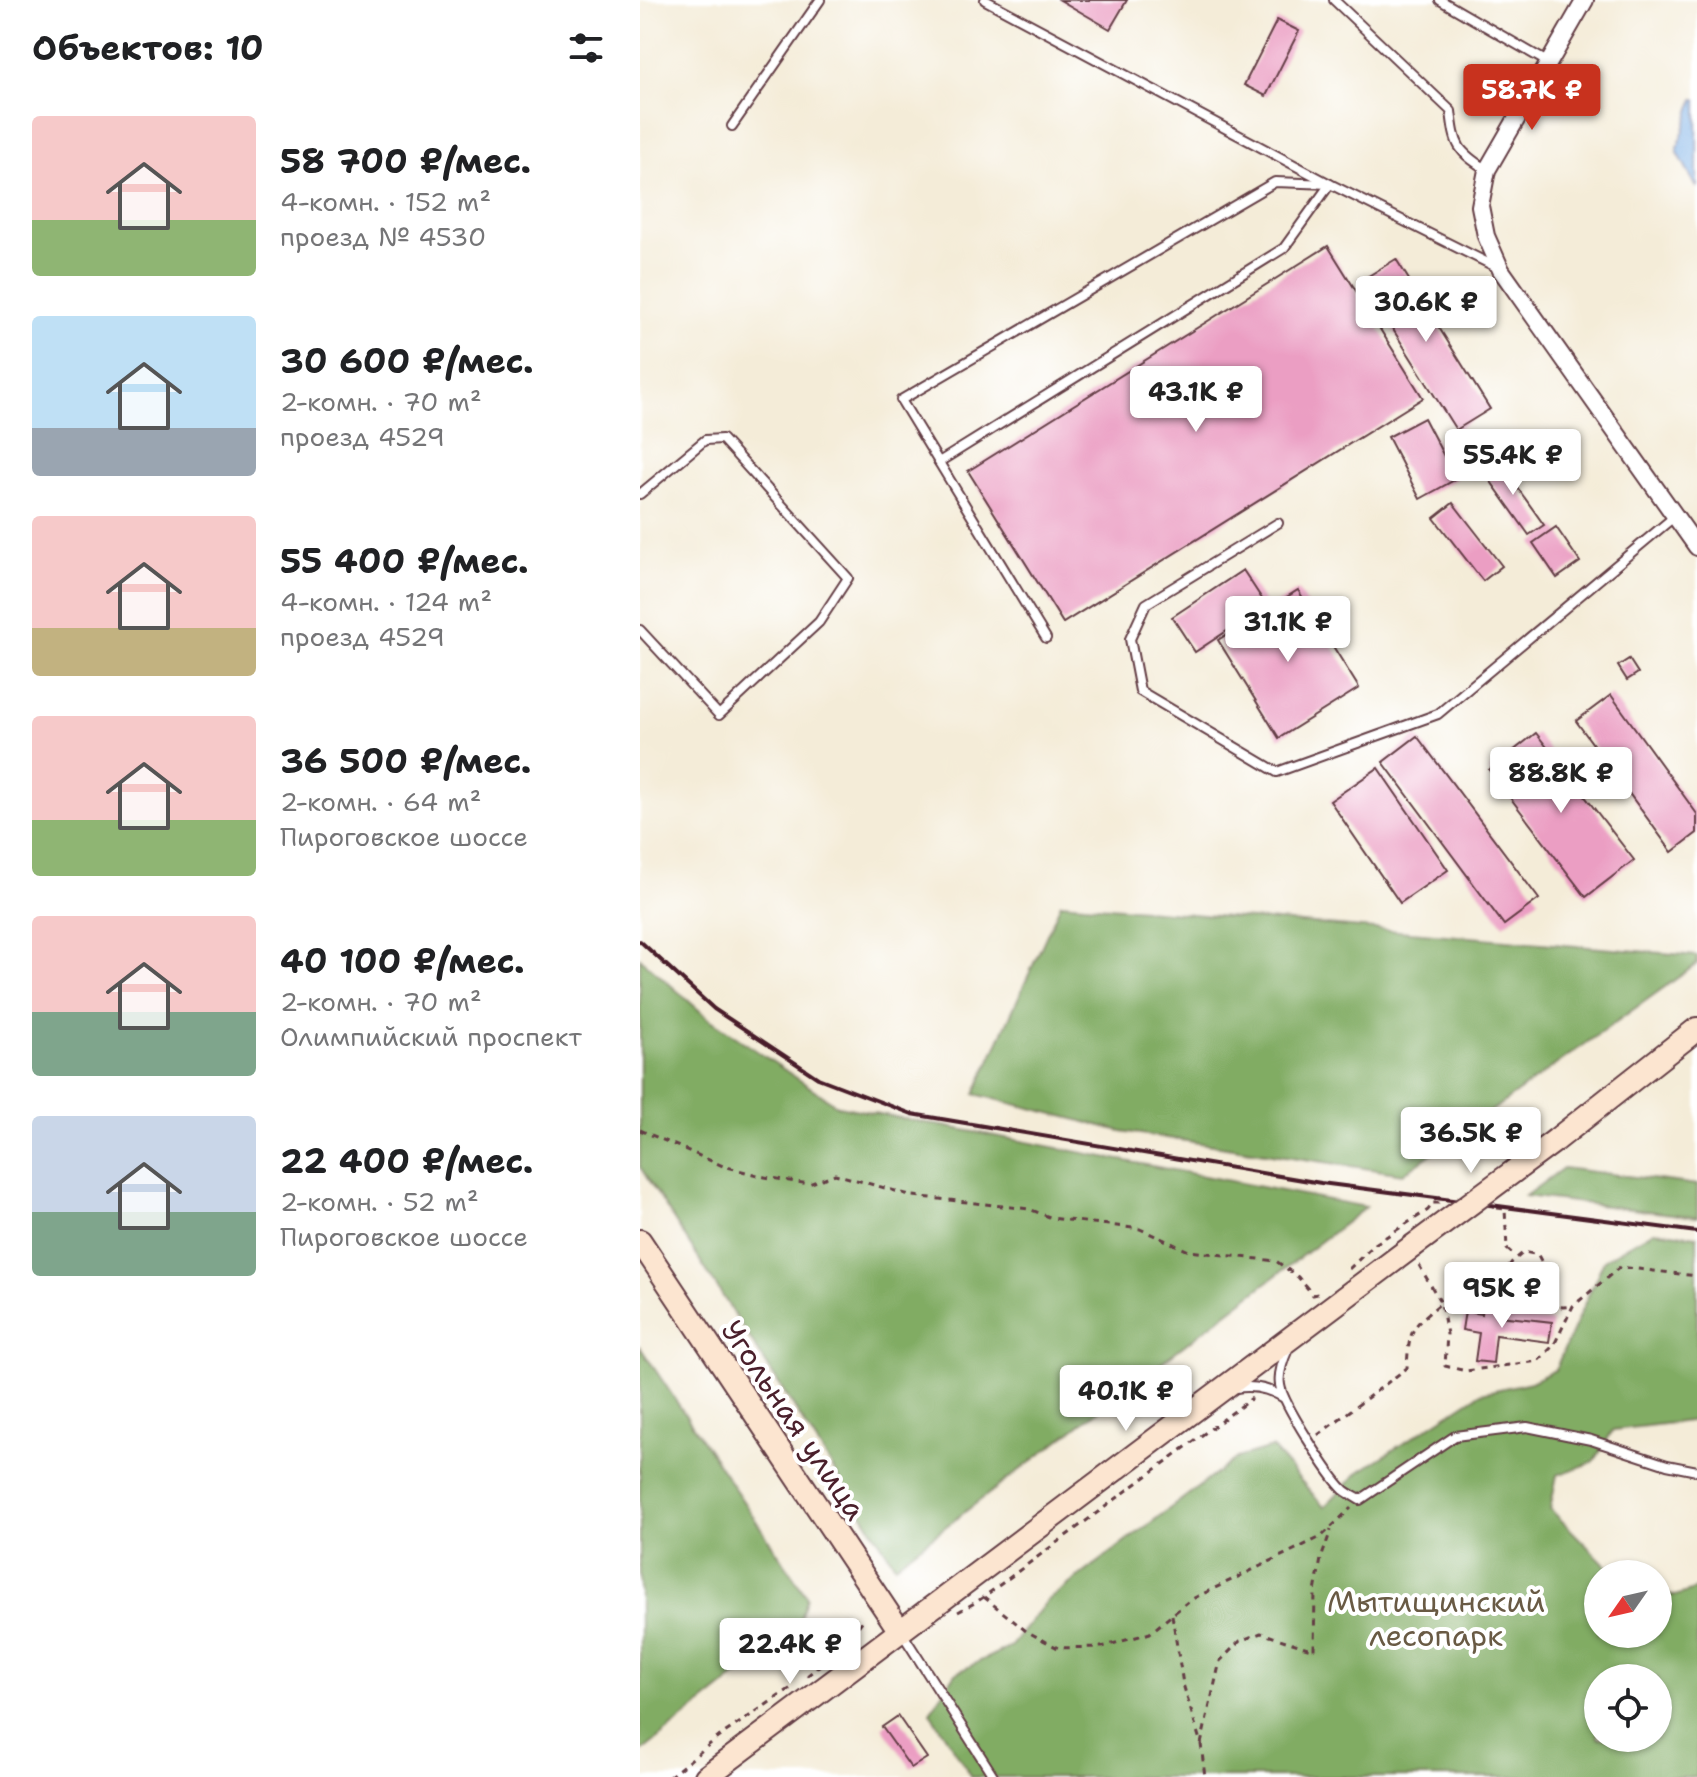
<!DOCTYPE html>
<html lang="ru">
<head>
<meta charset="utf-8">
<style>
	body { margin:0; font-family:"Shantell Sans",sans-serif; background:#f6f6f6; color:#202124; height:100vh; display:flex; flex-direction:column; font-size:30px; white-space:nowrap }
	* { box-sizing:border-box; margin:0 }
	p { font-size:26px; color:#757577 }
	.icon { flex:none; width:44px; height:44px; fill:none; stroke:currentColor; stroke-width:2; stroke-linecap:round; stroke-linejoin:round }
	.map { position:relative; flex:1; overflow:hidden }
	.sheet { display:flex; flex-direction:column; background:#fff; width:640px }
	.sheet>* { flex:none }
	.needle { width:52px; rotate:236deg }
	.tools { position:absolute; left:944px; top:1560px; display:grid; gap:16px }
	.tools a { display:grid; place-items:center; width:88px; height:88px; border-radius:50%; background:#fff; box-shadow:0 2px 6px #0004; font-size:40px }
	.price { position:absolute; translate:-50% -68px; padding:0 18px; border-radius:8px; background:#fff; color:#222; font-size:26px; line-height:52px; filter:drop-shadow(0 2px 4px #0008) }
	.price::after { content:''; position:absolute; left:50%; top:48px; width:24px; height:18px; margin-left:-12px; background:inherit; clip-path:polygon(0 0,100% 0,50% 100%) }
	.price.active { background:#c8321e; color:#fff }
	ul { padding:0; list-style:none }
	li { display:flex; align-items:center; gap:24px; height:200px; padding:0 32px }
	li span { display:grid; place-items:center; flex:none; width:224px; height:160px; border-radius:8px; color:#555 }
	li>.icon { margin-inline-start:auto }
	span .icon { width:96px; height:96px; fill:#fffc; stroke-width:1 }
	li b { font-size:34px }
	h2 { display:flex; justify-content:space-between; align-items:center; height:96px; padding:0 32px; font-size:34px }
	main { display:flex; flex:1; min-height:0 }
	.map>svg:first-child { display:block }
	.forest { fill:#81ac64; stroke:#666648; stroke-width:2; fill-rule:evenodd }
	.water { fill:#77ade5; stroke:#606688; stroke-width:2 }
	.building { fill:#eb9ec3 }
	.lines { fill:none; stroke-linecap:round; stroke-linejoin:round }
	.lane-casing { stroke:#643e45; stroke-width:12 }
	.street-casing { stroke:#643e45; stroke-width:20 }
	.secondary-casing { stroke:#643e45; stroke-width:26 }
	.path { stroke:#643e45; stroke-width:3; stroke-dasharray:6 6; stroke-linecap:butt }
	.lane { stroke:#fff; stroke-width:8 }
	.street { stroke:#fff; stroke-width:16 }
	.secondary { stroke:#fce5d0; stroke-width:22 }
	.rail { stroke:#4a1f2b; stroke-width:4 }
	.secondary-bridge-casing { stroke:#643e45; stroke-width:26; stroke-linecap:butt }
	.secondary-bridge { stroke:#fce5d0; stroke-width:22 }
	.labels { text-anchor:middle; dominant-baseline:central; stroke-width:8; stroke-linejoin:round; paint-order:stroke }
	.street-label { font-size:30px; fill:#4a1f2b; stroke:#fff }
	.park-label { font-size:30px; fill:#695a44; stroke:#fff }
</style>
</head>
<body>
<main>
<section class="sheet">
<h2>Объектов: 10<svg class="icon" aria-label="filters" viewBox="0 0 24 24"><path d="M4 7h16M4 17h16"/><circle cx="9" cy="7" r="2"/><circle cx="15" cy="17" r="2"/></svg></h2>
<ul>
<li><span style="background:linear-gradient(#f6c9c9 65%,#8fb573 0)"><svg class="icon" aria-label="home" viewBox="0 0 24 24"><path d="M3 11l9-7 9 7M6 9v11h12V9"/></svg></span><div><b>58 700 ₽/мес.</b><p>4-комн. · 152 m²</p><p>проезд № 4530</p></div></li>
<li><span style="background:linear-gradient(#bfe0f5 70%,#9aa5b1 0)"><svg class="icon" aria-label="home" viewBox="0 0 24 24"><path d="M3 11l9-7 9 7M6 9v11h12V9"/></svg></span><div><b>30 600 ₽/мес.</b><p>2-комн. · 70 m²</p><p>проезд 4529</p></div></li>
<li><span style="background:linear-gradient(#f6c9c9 70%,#c2b280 0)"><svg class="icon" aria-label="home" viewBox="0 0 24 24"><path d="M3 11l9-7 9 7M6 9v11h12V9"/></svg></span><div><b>55 400 ₽/мес.</b><p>4-комн. · 124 m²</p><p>проезд 4529</p></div></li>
<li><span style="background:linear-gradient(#f6c9c9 65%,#8fb573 0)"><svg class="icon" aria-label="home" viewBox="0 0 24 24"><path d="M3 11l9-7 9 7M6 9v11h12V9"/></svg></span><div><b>36 500 ₽/мес.</b><p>2-комн. · 64 m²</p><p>Пироговское шоссе</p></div></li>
<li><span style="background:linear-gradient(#f6c9c9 60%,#7fa58c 0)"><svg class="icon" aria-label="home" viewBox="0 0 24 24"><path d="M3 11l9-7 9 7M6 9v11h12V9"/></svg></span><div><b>40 100 ₽/мес.</b><p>2-комн. · 70 m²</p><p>Олимпийский проспект</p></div></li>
<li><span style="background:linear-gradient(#c9d6e8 60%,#7fa58c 0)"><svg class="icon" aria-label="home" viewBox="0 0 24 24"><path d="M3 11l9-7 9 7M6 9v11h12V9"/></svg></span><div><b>22 400 ₽/мес.</b><p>2-комн. · 52 m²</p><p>Пироговское шоссе</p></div></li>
</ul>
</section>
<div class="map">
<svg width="1057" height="1777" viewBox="0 0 1057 1777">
	<rect width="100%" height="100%" fill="#fff"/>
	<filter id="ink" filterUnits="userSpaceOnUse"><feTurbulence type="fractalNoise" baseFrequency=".0125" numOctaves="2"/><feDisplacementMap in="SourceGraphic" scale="16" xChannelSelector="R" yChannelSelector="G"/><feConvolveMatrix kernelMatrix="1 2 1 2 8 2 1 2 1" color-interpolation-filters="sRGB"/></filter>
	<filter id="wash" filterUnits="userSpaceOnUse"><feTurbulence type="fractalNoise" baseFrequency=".006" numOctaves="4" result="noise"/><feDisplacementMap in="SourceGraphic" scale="32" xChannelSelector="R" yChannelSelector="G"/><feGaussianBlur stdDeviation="1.8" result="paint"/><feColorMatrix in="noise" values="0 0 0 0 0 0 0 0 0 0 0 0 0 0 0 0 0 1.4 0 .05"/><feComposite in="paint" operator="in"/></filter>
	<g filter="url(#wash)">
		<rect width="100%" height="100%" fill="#f4ecd8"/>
		<g class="forest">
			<path d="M 421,903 L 1057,956 L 1057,964 L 763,1174 L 481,1131 L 335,1094 Z"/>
			<path d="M 0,958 L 68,1018 L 198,1106 L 726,1207 L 255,1565 L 0,1167 Z"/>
			<path d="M 923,1168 L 1057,1185 L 1057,1217 L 885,1196 Z"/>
			<path d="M 1014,1231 L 1057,1236 L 1057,1420 L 973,1430 L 954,1462 L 917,1475 L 910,1509 L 975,1574 L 958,1574 L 958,1634 L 1018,1634 L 1018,1594 L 1035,1596 L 1057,1589 L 1057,1777 L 332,1777 L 290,1712 L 316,1673 L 371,1646 L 407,1601 L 597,1458 L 632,1448 L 684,1507 L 719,1472 L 841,1393 L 891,1382 L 915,1370 L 964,1260 ZM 958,1678 L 1018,1678 L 1018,1738 L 958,1738 Z"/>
			<path d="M 0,1347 L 167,1597 L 157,1628 L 0,1753 Z"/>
		</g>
		<path class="water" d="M 1054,99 L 1057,99 L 1057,188 L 1037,151 Z"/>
		<g id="blocks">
			<g class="building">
				<path d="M 420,0 L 487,0 L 470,29 Z"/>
				<path d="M 637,20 L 659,31 L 626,96 L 604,85 Z"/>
				<path d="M 688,246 L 783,398 L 423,623 L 328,471 Z"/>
				<path d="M 756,259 L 850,409 L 816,430 L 722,280 Z"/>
				<path d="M 784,418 L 816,479 L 780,499 L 748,437 Z"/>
				<path d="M 857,459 L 904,525 L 889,535 L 842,469 Z"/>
				<path d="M 813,503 L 862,566 L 843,581 L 794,518 Z"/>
				<path d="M 916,527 L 940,562 L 917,578 L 893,543 Z"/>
				<path d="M 603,570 L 626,605 L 555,652 L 532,617 Z"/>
				<path d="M 658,590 L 719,688 L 639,738 L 578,640 Z"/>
				<path d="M 989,659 L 998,673 L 987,680 L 978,666 Z"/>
				<path d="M 971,695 L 1057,814 L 1057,833 L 1032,852 L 936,721 Z"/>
				<path d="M 896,733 L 994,860 L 946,897 L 849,770 Z"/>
				<path d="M 777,736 L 899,899 L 864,925 L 743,762 Z"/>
				<path d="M 738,768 L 808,870 L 760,903 L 690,801 Z"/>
				<path d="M 843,1305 L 860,1307 L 859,1316 L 912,1322 L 909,1342 L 856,1335 L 853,1363 L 835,1361 L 839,1333 L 822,1330 L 825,1311 L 842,1314 Z"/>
				<path d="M 258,1716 L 287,1758 L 271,1768 L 242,1727 Z"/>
			</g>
		</g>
	</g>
	<g filter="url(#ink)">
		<use href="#blocks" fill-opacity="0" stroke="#643e45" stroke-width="2"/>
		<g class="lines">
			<g class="lane-casing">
				<g id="lane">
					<path d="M 694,0 L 811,111 C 815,146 817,151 847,170"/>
					<path d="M 800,0 L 909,63"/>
					<path d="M 92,126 L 180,0"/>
					<path d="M 299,462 L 644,248 L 690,184 L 345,0"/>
					<path d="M 0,494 L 65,440 L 82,439 L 208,578 L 179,622 L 79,715 L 0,630"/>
					<path d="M 638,523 L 506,604 L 490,639 L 500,691 L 637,772 L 798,714 L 1035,516"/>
					<path d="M 406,638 L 261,400 L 635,182 L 690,184 L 858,268"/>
					<path d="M 648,1349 C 643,1360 638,1373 640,1385 C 642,1402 690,1477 704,1490 C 709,1494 715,1497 720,1500 L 815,1436 L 887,1427 L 951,1440 L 1027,1465 L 1057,1471"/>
					<path d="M 596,1388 C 614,1385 630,1389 644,1398"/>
					<path d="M 262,1633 L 354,1777"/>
				</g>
			</g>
			<g class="street-casing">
				<path id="street" d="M 945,0 L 847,170 L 840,206 L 846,236 L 861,270 L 1057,547"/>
			</g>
			<g class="secondary-casing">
				<g id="secondary">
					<path d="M 916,1140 L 1057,1029"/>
					<path d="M 0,1241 L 260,1631"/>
					<path d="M 66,1777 L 773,1246"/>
				</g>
			</g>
			<g class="path">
				<path d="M 0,1130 L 83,1166 L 125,1177 L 169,1184 L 195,1174 L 273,1196 L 389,1209 L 412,1218 L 500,1229 L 549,1251 L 636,1261 L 658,1277 L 673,1295 L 678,1294"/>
				<path d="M 857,1208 L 865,1209 L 867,1249 L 874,1255"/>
				<path d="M 779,1265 L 801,1303 L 817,1292 L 923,1307 L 933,1306"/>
				<path d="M 709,1269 L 735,1244 L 788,1210 L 793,1203 L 801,1203"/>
				<path d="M 847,1295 L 872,1262 L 884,1252 L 898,1255 L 908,1274 L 912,1306"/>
				<path d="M 678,1435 L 767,1368 C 769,1329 771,1327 801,1303 L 807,1334 L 805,1366 L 826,1371 L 898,1361 L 914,1345 L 933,1306 L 980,1267 L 1057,1276"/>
				<path d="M 344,1597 L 386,1631 L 418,1648 L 462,1647 L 510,1633 L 550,1600 L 681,1537 L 711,1508"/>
				<path d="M 318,1612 L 338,1601 L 612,1398"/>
				<path d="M 532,1615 L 543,1684 L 561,1744 L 565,1777"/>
				<path d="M 167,1676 L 204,1645 L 223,1620"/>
				<path d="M 561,1744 L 580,1661 L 600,1641 L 621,1633 L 674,1650 L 675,1592 L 681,1559 L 691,1530"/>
				<path d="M 29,1777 L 80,1736 L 151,1688"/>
			</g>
			<use href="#lane" class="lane"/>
			<use href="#street" class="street"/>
			<use href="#secondary" class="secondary"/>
			<path class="rail" d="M 0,941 L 74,1009 L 178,1078 L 272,1114 L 681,1183 L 1057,1232"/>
			<g class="secondary-bridge-casing">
				<path id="secondary-bridge" d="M 773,1246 L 916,1140"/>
			</g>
			<use href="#secondary-bridge" class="secondary-bridge"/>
		</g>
	</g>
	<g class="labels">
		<g class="street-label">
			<text transform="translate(154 1420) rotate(56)">Угольная улица</text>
		</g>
		<g class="park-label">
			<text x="796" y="1601">Мытищинский<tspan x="796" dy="34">лесопарк</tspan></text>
		</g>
	</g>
</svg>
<div class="tools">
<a><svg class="needle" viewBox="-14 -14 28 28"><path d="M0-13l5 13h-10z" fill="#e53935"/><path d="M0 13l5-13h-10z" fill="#757577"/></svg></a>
<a><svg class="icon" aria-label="locate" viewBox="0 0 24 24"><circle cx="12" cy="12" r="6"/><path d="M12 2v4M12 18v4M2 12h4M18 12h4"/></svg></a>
</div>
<b class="price active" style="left:892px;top:132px">58.7K ₽</b>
<b class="price" style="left:786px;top:344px">30.6K ₽</b>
<b class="price" style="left:556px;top:434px">43.1K ₽</b>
<b class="price" style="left:873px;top:497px">55.4K ₽</b>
<b class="price" style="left:648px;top:664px">31.1K ₽</b>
<b class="price" style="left:921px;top:815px">88.8K ₽</b>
<b class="price" style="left:831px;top:1175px">36.5K ₽</b>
<b class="price" style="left:862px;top:1330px">95K ₽</b>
<b class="price" style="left:486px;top:1433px">40.1K ₽</b>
<b class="price" style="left:150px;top:1686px">22.4K ₽</b>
</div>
</main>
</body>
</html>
